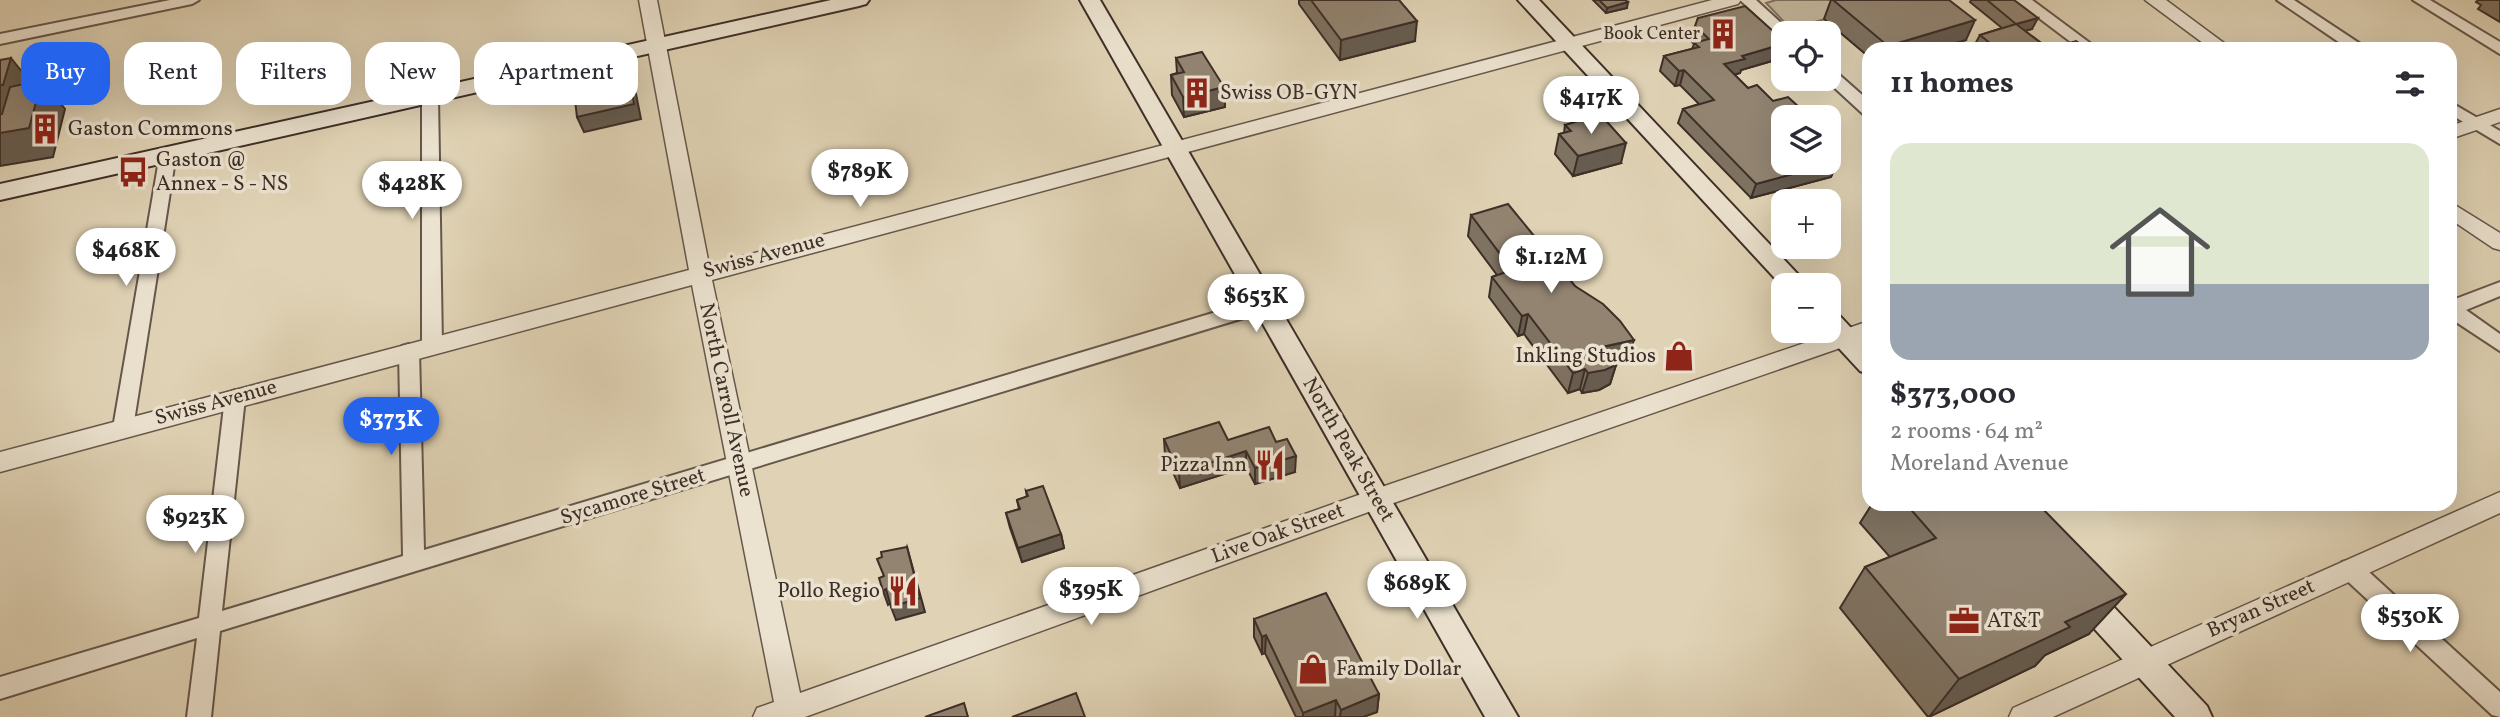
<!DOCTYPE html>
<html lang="en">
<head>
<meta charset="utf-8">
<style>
	body { margin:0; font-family:Vollkorn,serif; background:#f2f2f3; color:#2b2b33; height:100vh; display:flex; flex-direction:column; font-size:26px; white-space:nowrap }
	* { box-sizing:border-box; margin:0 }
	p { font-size:23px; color:#7c7c81 }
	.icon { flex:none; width:38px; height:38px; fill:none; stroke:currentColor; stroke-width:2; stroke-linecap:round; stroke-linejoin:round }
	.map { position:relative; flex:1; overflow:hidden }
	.panel { position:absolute; left:1862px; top:42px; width:595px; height:469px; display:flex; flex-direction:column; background:#fff; border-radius:21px; box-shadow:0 7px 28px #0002 }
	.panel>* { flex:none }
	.banner { position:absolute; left:21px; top:42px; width:665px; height:63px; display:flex; gap:14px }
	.buttons { position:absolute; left:1771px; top:21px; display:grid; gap:14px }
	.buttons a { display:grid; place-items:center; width:70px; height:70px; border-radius:14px; background:#fff; box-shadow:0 7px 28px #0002; font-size:35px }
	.price { position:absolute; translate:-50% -60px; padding:0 16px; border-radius:24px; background:#fff; color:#222; font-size:23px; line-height:46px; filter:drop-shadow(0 2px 4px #0008) }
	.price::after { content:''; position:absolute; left:50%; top:42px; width:21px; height:16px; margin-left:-10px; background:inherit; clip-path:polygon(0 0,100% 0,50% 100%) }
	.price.on { background:#2563eb; color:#fff }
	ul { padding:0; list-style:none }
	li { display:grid; align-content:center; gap:14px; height:371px; padding:0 28px }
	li+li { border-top:2px solid #e1e1e2 }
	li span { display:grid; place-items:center; height:217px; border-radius:21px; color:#555 }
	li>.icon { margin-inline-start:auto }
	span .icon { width:126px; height:126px; fill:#fffc; stroke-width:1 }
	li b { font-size:30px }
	h2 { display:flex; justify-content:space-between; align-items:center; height:84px; padding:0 28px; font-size:30px }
	.chip { padding:0 24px; border-radius:21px; background:#fff; box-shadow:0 7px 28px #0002; font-size:24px; line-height:63px }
	.chip.on { background:#2563eb; color:#fff }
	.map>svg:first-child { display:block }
	.green { fill:#c4b79d; stroke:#807262; stroke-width:2 }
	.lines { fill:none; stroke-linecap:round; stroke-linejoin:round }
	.minor-casing { stroke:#66574a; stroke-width:4 }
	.tertiary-casing { stroke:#66574a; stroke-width:3 }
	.secondary-casing { stroke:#3d2e27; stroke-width:4 }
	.minor { fill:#ebe2cf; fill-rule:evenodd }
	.tertiary { fill:#ebe2cf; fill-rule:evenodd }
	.secondary { fill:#ebe2cf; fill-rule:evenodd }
	.wall { fill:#7e7261; stroke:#3d2e27; stroke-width:2 }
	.shaded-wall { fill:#665c4f; stroke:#3d2e27; stroke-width:2 }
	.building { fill:#928471; stroke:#3d2e27; stroke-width:2 }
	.labels { text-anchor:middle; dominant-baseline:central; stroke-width:7; stroke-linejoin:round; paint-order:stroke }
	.far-poi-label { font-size:18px; fill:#3d2e27; stroke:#ebe2cf; text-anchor:end }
	.poi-label { font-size:21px; fill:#3d2e27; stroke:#ebe2cf; text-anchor:start }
	.street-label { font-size:21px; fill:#3d2e27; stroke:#ebe2cf }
</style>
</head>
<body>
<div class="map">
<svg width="2500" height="717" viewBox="0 0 2500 717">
	<rect width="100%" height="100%" fill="#e0d3b5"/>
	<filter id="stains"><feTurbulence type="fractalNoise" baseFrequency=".00286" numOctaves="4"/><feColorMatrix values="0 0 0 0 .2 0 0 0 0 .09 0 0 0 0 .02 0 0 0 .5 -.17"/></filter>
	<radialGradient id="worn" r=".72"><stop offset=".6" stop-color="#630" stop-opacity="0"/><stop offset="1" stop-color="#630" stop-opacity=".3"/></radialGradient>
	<path class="green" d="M 1776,0 L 1912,0 L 1876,4 L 1791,29 L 1766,3 Z"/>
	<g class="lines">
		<g class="minor-casing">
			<g id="minor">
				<path d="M 170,0 L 199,0 L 192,4 L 0,44 L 0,34 Z"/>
				<path d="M 1740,0 L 1756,0 L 1792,33 L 1783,33 L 1783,37 L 1779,36 Z"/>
				<path d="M 2015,0 L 2032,0 L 2098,49 L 2080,49 Z"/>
				<path d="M 2277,0 L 2294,0 L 2368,49 L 2349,49 Z"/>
				<path d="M 2413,0 L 2430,0 L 2500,42 L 2500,54 Z"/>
				<path d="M 1829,69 L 1835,71 L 1869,101 L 1869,115 L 1863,114 L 1825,79 L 1829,79 Z"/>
				<path d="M 430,91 L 438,96 L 442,345 L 439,350 L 425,350 L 422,345 L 422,96 Z"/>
				<path d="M 2450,102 L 2500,131 L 2500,144 L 2450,114 Z"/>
				<path d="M 168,148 L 176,154 L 133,428 L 130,434 L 123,436 L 116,434 L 113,428 L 160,154 Z"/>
				<path d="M 2500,282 L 2500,296 L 2466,310 L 2500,334 L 2500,351 L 2450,318 L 2450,301 Z"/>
				<path d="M 1266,297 L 1273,299 L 1275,304 L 1273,309 L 220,631 L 211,717 L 187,717 L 197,638 L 0,699 L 0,677 L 199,618 L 225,398 L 228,393 L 235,390 L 242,393 L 245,398 L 222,611 L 403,556 L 399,351 L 402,346 L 409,344 L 416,346 L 419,351 L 424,550 Z"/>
				<path d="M 2350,560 L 2358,562 L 2500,692 L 2500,717 L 2492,715 L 2342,576 L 2339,569 L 2342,562 Z"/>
			</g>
		</g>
		<g class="tertiary-casing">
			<g id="tertiary">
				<path d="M 639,0 L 657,0 L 709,265 L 1712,0 L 1741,0 L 1738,4 L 712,280 L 800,693 L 1367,492 L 1869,321 L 1869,338 L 1385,506 L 805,717 L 753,717 L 757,708 L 774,702 L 692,285 L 0,472 L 0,452 L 689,270 Z"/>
				<path d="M 2145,0 L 2166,0 L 2232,49 L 2211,49 Z"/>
				<path d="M 2500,109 L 2500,122 L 2450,139 L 2450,126 Z"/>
				<path d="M 2450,202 L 2500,233 L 2500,250 L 2493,248 L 2450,219 Z"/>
				<path d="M 2500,492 L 2500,513 L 2053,717 L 2009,717 L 2013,708 Z"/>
			</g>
		</g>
		<g class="secondary-casing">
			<g id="secondary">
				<path d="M 831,0 L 869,0 L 866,4 L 859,6 L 0,200 L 0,184 Z"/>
				<path d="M 1080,0 L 1100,0 L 1518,717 L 1485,717 Z"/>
				<path d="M 1518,0 L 1539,0 L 1808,285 L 1783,287 Z"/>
				<path d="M 1829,312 L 1838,314 L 1869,347 L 1869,374 L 1860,371 L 1823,331 L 1829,331 Z"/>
				<path d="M 2081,580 L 2092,584 L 2207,706 L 2212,717 L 2175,717 L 2070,602 L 2066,593 L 2070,584 Z"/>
			</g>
		</g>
		<use href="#minor" class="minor"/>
		<use href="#tertiary" class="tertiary"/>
		<use href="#secondary" class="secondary"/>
	</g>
	<g class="wall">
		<path d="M 1299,0 L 1399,0 L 1415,41 L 1340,60 L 1299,4 Z"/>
		<path d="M 1593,0 L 1625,0 L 1627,8 L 1606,13 Z"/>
		<path d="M 1831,0 L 1949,0 L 1966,40 L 1935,49 L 1869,49 L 1869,57 L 1824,19 Z"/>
		<path d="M 1971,0 L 2014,0 L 2032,29 L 2025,31 L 2049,49 L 2088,49 L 1978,49 L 1974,46 L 1980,35 L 2002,28 L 1970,2 Z"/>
		<path d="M 2478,0 L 2500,0 L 2500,22 L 2478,9 L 2481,5 L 2476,2 Z"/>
		<path d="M 1698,18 L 1782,58 L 1741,70 L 1740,73 L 1734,75 L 1748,88 L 1837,162 L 1831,177 L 1751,198 L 1678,123 L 1683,109 L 1699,104 L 1680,85 L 1675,86 L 1660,71 L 1664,56 L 1692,49 L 1694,44 L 1691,41 Z"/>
		<path d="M 1176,58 L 1224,87 L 1225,107 L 1184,117 L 1172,95 L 1171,75 L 1177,73 Z"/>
		<path d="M 1565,125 L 1621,163 L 1573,176 L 1555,154 L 1559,134 L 1564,133 Z"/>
		<path d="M 1471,215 L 1627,360 L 1615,362 L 1616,365 L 1610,384 L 1599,390 L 1582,393 L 1580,389 L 1568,393 L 1524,334 L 1518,336 L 1489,297 L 1492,277 L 1497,275 L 1468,236 Z"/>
		<path d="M 1164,439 L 1228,440 L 1276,442 L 1295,472 L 1255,484 L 1246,467 L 1180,488 L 1165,455 Z"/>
		<path d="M 1026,491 L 1061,534 L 1064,548 L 1022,562 L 1010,528 L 1006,513 L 1019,509 L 1017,500 L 1027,497 Z"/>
		<path d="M 1872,504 L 2038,504 L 2089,634 L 2045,655 L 2035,666 L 1928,717 L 1840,608 L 1865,567 L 1890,557 L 1860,523 Z"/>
		<path d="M 1254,619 L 1379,694 L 1377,712 L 1363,717 L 1296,717 L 1265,653 L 1262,654 L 1254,637 Z"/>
	</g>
	<g class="shaded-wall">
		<path d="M 1628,2 L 1627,8 L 1606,13 L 1607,8 Z"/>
		<path d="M 2038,18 L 2032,29 L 2010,35 L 2016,24 Z"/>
		<path d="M 1975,20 L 1966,40 L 1935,49 L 1886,49 L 1888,46 Z"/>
		<path d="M 1417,21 L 1415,41 L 1340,60 L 1341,40 Z"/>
		<path d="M 1783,44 L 1783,53 L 1782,58 L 1741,70 L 1740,73 L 1719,79 L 1724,64 L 1742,56 Z"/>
		<path d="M 11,58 L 34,87 L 0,119 L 0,85 Z"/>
		<path d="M 1684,70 L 1680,85 L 1675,86 L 1679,71 Z"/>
		<path d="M 630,79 L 636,94 L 641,119 L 584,132 L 577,117 Z"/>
		<path d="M 42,80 L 65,109 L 53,157 L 0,166 L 0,133 Z"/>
		<path d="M 1224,87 L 1225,107 L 1184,117 L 1183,97 Z"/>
		<path d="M 1833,139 L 1829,151 L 1829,141 Z"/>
		<path d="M 1626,143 L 1621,163 L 1573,176 L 1578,156 Z"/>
		<path d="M 1837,162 L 1831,177 L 1751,198 L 1756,184 Z"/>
		<path d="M 1528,314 L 1524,334 L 1518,336 L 1522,316 Z"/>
		<path d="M 1634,340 L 1627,360 L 1596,366 L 1602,347 Z"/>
		<path d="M 1616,365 L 1610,384 L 1599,390 L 1582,393 L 1588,373 Z"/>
		<path d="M 1585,369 L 1580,389 L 1568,393 L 1573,373 Z"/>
		<path d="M 1246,451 L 1246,467 L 1180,488 L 1179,473 Z"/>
		<path d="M 1296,456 L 1295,472 L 1255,484 L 1255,468 Z"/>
		<path d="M 1061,534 L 1064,548 L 1022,562 L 1018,548 Z"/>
		<path d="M 907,547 L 925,612 L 896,620 L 891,607 Z"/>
		<path d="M 886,589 L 891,603 L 888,605 L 883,591 Z"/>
		<path d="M 2126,594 L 2089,634 L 2045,655 L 2035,666 L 1929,717 L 1959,679 L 2065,622 Z"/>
		<path d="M 1266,635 L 1265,653 L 1262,654 L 1262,637 Z"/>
		<path d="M 1379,694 L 1377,712 L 1363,717 L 1340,717 L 1341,710 Z"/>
		<path d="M 1336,700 L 1335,717 L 1303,717 L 1303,713 Z"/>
	</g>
	<g class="building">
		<path d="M 1311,0 L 1399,0 L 1417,21 L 1341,40 Z"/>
		<path d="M 1599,0 L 1625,0 L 1628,2 L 1607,8 Z"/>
		<path d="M 1833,0 L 1949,0 L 1975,20 L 1888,46 Z"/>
		<path d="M 1987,0 L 2014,0 L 2038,18 L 2016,24 L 2049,49 L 2076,41 L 2088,49 L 1997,49 L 1980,35 L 2016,24 Z"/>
		<path d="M 1745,6 L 1783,40 L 1783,44 L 1742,56 L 1745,59 L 1724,64 L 1748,88 L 1757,85 L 1773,101 L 1788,97 L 1810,117 L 1783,117 L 1783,163 L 1829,163 L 1829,154 L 1837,162 L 1756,184 L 1683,109 L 1714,100 L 1684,70 L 1679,71 L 1664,56 L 1699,47 L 1694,43 L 1709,39 L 1695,26 L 1698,18 Z"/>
		<path d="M 1202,52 L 1224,87 L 1183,97 L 1171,75 L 1184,72 L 1176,58 Z"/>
		<path d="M 11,58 L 3,85 L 0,85 L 0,60 Z"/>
		<path d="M 630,79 L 634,104 L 577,117 L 574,91 Z"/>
		<path d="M 42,80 L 29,128 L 0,133 L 0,114 L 2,114 L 10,87 Z"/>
		<path d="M 1600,114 L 1626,143 L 1578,156 L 1559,134 L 1571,131 L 1565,125 Z"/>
		<path d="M 1508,204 L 1575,286 L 1603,304 L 1620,321 L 1634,340 L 1602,347 L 1616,365 L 1605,370 L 1588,373 L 1585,369 L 1573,373 L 1528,314 L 1522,316 L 1492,277 L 1512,270 L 1471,215 Z"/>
		<path d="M 1219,422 L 1228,440 L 1269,427 L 1276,442 L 1287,439 L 1296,456 L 1255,468 L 1246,451 L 1179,473 L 1164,439 Z"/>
		<path d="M 1043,486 L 1061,534 L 1018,548 L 1006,513 L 1020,509 L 1017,500 L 1028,496 L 1026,491 Z"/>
		<path d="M 1906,504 L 2038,504 L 2126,594 L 2065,622 L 2070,627 L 1959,679 L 1865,567 L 1936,538 Z"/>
		<path d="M 907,547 L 920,598 L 891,607 L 886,589 L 883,591 L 879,578 L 884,576 L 877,559 L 882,557 L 881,552 Z"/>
		<path d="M 1326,593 L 1379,694 L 1341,710 L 1336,700 L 1303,713 L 1266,635 L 1262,637 L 1254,619 Z"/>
		<path d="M 1076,693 L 1085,717 L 1012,717 Z"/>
		<path d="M 964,703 L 968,717 L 925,717 Z"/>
	</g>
	<defs>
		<g id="building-bare" transform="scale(2.415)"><path d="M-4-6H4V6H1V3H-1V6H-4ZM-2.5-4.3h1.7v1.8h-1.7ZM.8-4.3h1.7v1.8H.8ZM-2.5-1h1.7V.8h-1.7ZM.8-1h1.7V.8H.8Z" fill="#8f2418" stroke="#ebe2cf" stroke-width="2.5" paint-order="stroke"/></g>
		<g id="bus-bare" transform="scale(2.415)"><path d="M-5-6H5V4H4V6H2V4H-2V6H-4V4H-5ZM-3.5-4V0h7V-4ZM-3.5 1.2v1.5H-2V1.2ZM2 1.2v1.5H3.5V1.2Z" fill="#8f2418" stroke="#ebe2cf" stroke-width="2.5" paint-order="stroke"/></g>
		<g id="shop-bare" transform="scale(2.415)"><path d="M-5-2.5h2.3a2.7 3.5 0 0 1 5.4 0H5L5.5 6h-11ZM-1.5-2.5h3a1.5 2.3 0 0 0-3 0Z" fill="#8f2418" stroke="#ebe2cf" stroke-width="2.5" paint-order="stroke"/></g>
		<g id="restaurant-bare" transform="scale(2.415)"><path d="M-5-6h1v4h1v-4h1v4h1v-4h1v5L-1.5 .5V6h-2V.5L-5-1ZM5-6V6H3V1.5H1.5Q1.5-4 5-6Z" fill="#8f2418" stroke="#ebe2cf" stroke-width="2.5" paint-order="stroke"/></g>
		<g id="office-bare" transform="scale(2.415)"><path d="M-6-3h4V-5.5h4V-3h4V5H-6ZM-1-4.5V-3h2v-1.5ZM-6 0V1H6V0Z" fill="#8f2418" stroke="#ebe2cf" stroke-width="2.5" paint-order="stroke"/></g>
	</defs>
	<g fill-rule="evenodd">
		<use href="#building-bare" x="1723" y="34"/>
		<use href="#building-bare" x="1197" y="93"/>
		<use href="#building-bare" x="45" y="129"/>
		<use href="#bus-bare" x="133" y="172"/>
		<use href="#shop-bare" x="1679" y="356"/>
		<use href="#restaurant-bare" x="1270" y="465"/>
		<use href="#restaurant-bare" x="903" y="591"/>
		<use href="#office-bare" x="1964" y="621"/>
		<use href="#shop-bare" x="1313" y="669"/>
	</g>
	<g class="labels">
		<g class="far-poi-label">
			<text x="1700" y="34">Book Center</text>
		</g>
		<g class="poi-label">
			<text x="1220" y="93">Swiss OB-GYN</text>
			<text x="68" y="129">Gaston Commons</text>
			<text x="156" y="160">Gaston @<tspan x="156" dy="24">Annex - S - NS</tspan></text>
			<text x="1656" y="356" text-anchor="end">Inkling Studios</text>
			<text x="1247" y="465" text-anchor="end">Pizza Inn</text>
			<text x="880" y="591" text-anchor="end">Pollo Regio</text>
			<text x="1987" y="621">AT&amp;T</text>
			<text x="1336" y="669">Family Dollar</text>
		</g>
		<g class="street-label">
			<text transform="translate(764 256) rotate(-15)">Swiss Avenue</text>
			<text transform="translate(726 400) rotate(78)">North Carroll Avenue</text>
			<text transform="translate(216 403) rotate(-15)">Swiss Avenue</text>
			<text transform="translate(1348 450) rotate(60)">North Peak Street</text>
			<text transform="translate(633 497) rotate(-17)">Sycamore Street</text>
			<text transform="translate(1278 534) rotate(-20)">Live Oak Street</text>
			<text transform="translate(2261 609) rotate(-24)">Bryan Street</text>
		</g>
	</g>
	<rect width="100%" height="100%" filter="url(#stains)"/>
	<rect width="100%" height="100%" fill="url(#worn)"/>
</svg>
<div class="buttons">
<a><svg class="icon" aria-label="locate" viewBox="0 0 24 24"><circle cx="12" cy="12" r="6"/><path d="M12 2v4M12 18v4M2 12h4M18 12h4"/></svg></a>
<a><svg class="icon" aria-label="layers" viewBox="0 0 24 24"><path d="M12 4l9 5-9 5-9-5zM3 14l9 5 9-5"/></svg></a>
<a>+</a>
<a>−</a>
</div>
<b class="price" style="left:1591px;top:136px">$417K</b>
<b class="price" style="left:860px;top:209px">$789K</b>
<b class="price" style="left:412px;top:221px">$428K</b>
<b class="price" style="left:126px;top:288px">$468K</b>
<b class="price" style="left:1551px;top:295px">$1.12M</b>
<b class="price" style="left:1256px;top:334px">$653K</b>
<b class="price on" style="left:391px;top:457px">$373K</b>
<b class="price" style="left:195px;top:555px">$923K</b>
<b class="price" style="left:1417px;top:621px">$689K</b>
<b class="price" style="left:1091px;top:627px">$395K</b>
<b class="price" style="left:2410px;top:654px">$530K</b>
<div class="banner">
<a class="chip on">Buy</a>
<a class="chip">Rent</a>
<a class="chip">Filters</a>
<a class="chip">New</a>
<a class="chip">Apartment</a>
</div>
<section class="panel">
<h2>11 homes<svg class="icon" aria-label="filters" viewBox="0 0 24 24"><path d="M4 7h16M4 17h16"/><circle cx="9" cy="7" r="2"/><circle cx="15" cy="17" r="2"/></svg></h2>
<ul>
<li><span style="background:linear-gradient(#dfe7d0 65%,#9aa5b1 0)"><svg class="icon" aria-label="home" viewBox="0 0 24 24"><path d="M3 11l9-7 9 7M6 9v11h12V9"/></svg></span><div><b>$373,000</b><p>2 rooms · 64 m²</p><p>Moreland Avenue</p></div></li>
</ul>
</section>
</div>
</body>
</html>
